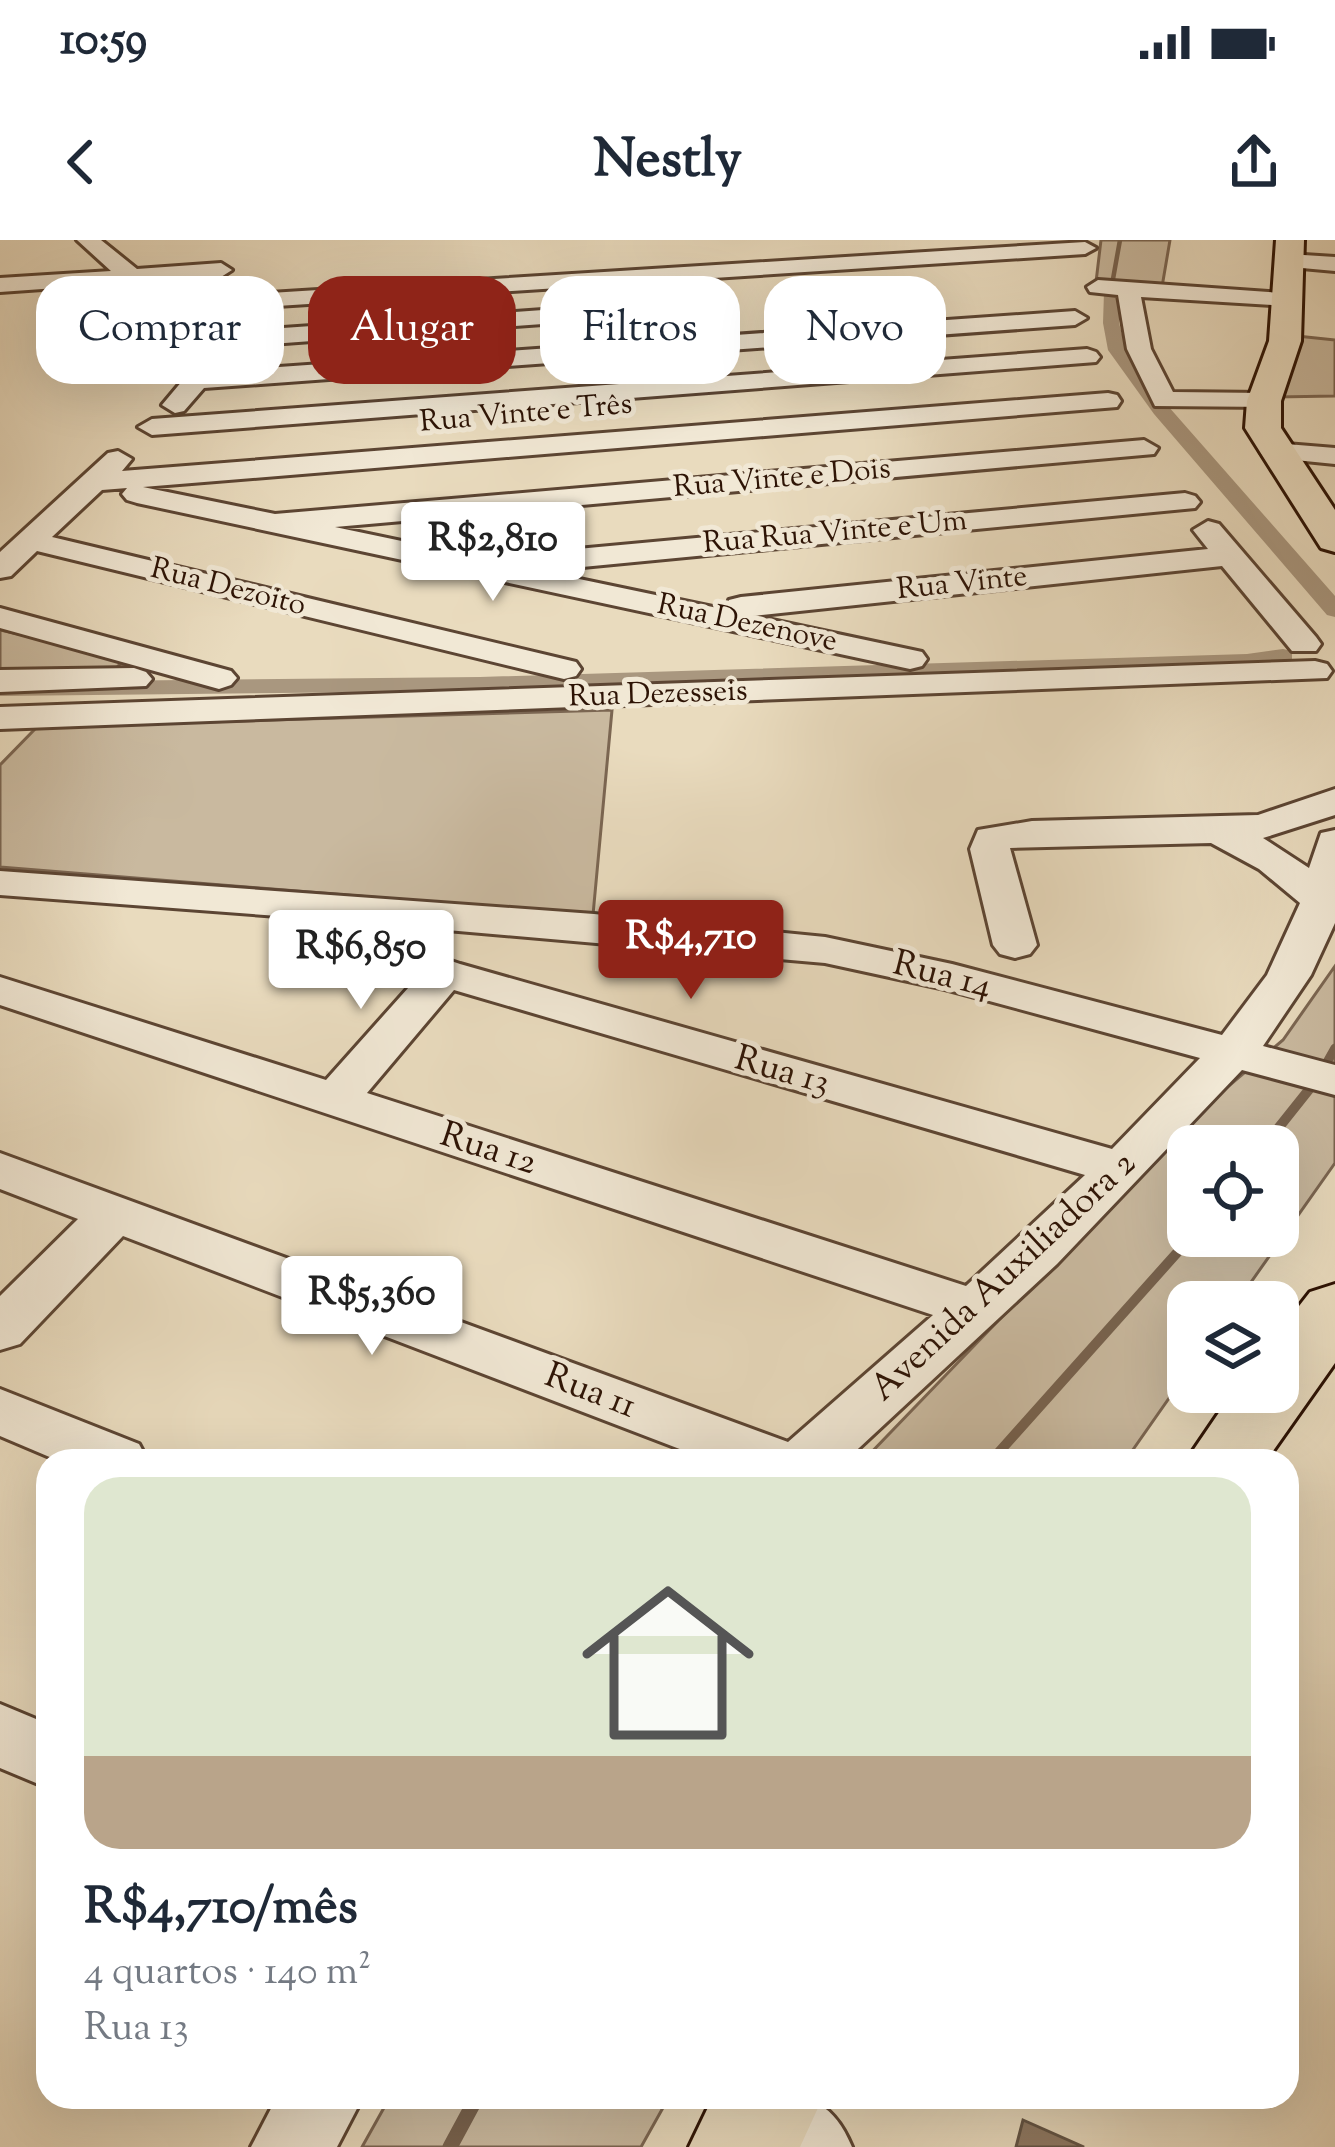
<!DOCTYPE html>
<html lang="pt">
<head>
<meta charset="utf-8">
<style>
	body { margin:0; font-family:"Sorts Mill Goudy",serif; background:#f2f2f3; color:#1f2937; height:100vh; display:flex; flex-direction:column; font-size:45px; white-space:nowrap }
	* { box-sizing:border-box; margin:0 }
	p { font-size:39px; color:#747a83 }
	.icon { flex:none; width:66px; height:66px; fill:none; stroke:currentColor; stroke-width:2; stroke-linecap:round; stroke-linejoin:round }
	.map { position:relative; flex:1; overflow:hidden }
	.details { position:absolute; left:36px; top:1209px; width:1263px; height:660px; display:flex; flex-direction:column; background:#fff; border-radius:36px; box-shadow:0 12px 48px #0002 }
	.details>* { flex:none }
	.hud { position:absolute; left:36px; top:36px; width:1263px; height:108px; display:flex; gap:24px }
	.fabs { position:absolute; left:1167px; top:885px; display:grid; gap:24px }
	.fabs a { display:grid; place-items:center; width:132px; height:132px; border-radius:24px; background:#fff; box-shadow:0 12px 48px #0002; font-size:60px }
	.price { position:absolute; translate:-50% -102px; padding:0 27px; border-radius:12px; background:#fff; color:#222; font-size:39px; line-height:78px; filter:drop-shadow(0 3px 6px #0008) }
	.price::after { content:''; position:absolute; left:50%; top:72px; width:36px; height:27px; margin-left:-18px; background:inherit; clip-path:polygon(0 0,100% 0,50% 100%) }
	.price.active { background:#8f2418; color:#fff }
	ul { padding:0; list-style:none }
	li { display:grid; align-content:center; gap:24px; height:636px; padding:0 48px }
	li+li { border-top:3px solid #e0e1e3 }
	li span { display:grid; place-items:center; height:372px; border-radius:36px; color:#555 }
	li>.icon { margin-inline-start:auto }
	span .icon { width:216px; height:216px; fill:#fffc; stroke-width:1 }
	li b { font-size:51px }
	.chip { padding:0 42px; border-radius:36px; background:#fff; box-shadow:0 12px 48px #0002; font-size:42px; line-height:108px }
	.chip.active { background:#8f2418; color:#fff }
	.status { display:flex; justify-content:space-between; align-items:center; height:84px; padding:0 60px; background:#fff; direction:ltr }
	.status svg { height:33px; fill:currentColor }
	header { display:flex; justify-content:space-between; align-items:center; height:156px; padding:0 48px; background:#fff; font-size:54px; font-weight:800 }
	.map>svg:first-child { display:block }
	.green { fill:#c9b99f; stroke:#7b6652; stroke-width:3; fill-rule:evenodd }
	.lines { fill:none; stroke-linecap:round; stroke-linejoin:round }
	.stream-far3 { stroke:#77624e; stroke-width:4.5 }
	.stream-far2 { stroke:#77624e; stroke-width:9 }
	.stream-far1 { stroke:#77624e; stroke-width:10 }
	.stream { stroke:#77624e; stroke-width:15 }
	.canal { fill:#a9977f; fill-rule:evenodd }
	.building { fill:#8f7b65; stroke:#645647; stroke-width:3 }
	.minor-casing { stroke:#5c4533; stroke-width:6 }
	.major-casing { stroke:#2d1305; stroke-width:6 }
	.minor { fill:#f1e8d5; fill-rule:evenodd }
	.major { fill:#e9dbbe; fill-rule:evenodd }
	.labels { text-anchor:middle; dominant-baseline:central; stroke-width:10; stroke-linejoin:round; paint-order:stroke }
	.far-street-label { font-size:30px; fill:#2d1305; stroke:#f1e8d5 }
	.street-label { font-size:36px; fill:#2d1305; stroke:#f1e8d5 }
</style>
</head>
<body>
<div class="status"><b>10:59</b><svg viewBox="0 0 49 12"><path d="M0 12V9h3v3zM5 12V6h3v6zM10 12V3h3v9zM15 12V0h3v12zM26 1h20v11H26zM47 4h2v5h-2z"/></svg></div>
<header><svg class="icon" aria-label="back" viewBox="0 0 24 24"><path d="M15 5l-7 7 7 7"/></svg>Nestly<svg class="icon" aria-label="share" viewBox="0 0 24 24"><path d="M12 15V3M7 8l5-5 5 5M5 13v7h14v-7"/></svg></header>
<div class="map">
<svg width="1335" height="1907" viewBox="0 0 1335 1907">
	<rect width="100%" height="100%" fill="#e9dbbe"/>
	<filter id="stains"><feTurbulence type="fractalNoise" baseFrequency=".00167" numOctaves="4"/><feColorMatrix values="0 0 0 0 .2 0 0 0 0 .09 0 0 0 0 .02 0 0 0 .5 -.17"/></filter>
	<radialGradient id="worn" r=".72"><stop offset=".6" stop-color="#630" stop-opacity="0"/><stop offset="1" stop-color="#630" stop-opacity=".3"/></radialGradient>
	<g class="green">
		<path d="M 1101,0 L 1170,0 L 1162,47 L 1096,42 Z"/>
		<path d="M 1297,96 L 1335,100 L 1335,156 L 1277,157 Z"/>
		<path d="M 0,390 L 125,418 L 114,431 L 0,430 Z"/>
		<path d="M 612,470 L 593,675 L 0,627 L 0,525 L 37,487 Z"/>
		<path d="M 1335,726 L 1335,923 L 1237,1062 L 1188,1062 L 1188,1131 L 1125,1221 L 863,1221 L 1205,866 L 1283,800 ZM 1188,906 L 1278,906 L 1278,996 L 1188,996 Z"/>
		<path d="M 390,1857 L 669,1857 L 641,1907 L 362,1907 Z"/>
	</g>
	<g class="lines">
		<path class="stream-far3" d="M 1113,39 L 1120,0"/>
		<path class="stream-far2" d="M 1317,840 L 1335,808"/>
		<g class="stream-far1">
			<path d="M 1264,906 L 1319,837"/>
			<path d="M 991,1221 L 1192,996"/>
		</g>
		<path class="stream" d="M 450,1907 L 477,1857"/>
		<g class="canal">
			<path d="M 1112,47 L 1120,52 L 1119,83 L 1126,110 L 1168,166 L 1335,356 L 1335,377 L 1327,375 L 1154,174 L 1108,110 L 1103,83 L 1104,52 Z"/>
			<path d="M 1283,409 L 1292,411 L 1292,421 L 1247,428 L 480,451 L 0,456 L 0,442 L 480,437 L 1247,414 Z"/>
		</g>
	</g>
	<path class="building" d="M 1023,1880 L 1084,1907 L 1016,1907 Z"/>
	<g class="lines">
		<g class="minor-casing">
			<g id="minor">
				<path d="M 77,0 L 101,0 L 137,29 L 221,23 L 232,30 L 221,37 L 154,41 L 173,59 L 1085,2 L 1096,8 L 1085,14 L 185,72 L 198,94 L 557,69 L 569,76 L 557,83 L 204,109 L 208,132 L 1075,71 L 1087,78 L 1075,85 L 204,148 L 184,171 L 175,173 L 162,165 L 183,140 C 179,96 162,70 127,43 L 0,52 L 0,38 L 111,31 Z"/>
				<path d="M 1288,14 L 1335,17 L 1335,31 L 1280,26 L 1280,16 Z"/>
				<path d="M 1098,40 L 1295,54 L 1295,64 L 1287,66 L 1141,57 L 1151,109 L 1173,152 L 1264,153 L 1273,155 L 1277,161 L 1273,167 L 1155,166 L 1127,109 L 1118,55 L 1090,52 L 1087,47 Z"/>
				<path d="M 1087,109 L 1096,112 L 1100,117 L 1096,122 L 152,195 L 138,187 L 152,179 Z"/>
				<path d="M 1108,153 L 1117,155 L 1121,161 L 1117,167 L 143,247 L 275,274 L 1144,200 L 1158,208 L 1154,214 L 335,287 L 521,326 L 518,322 L 523,315 L 534,313 L 1185,253 L 1195,256 L 1200,262 L 1195,268 L 541,331 L 727,370 L 729,360 L 741,357 L 1208,309 L 1193,290 L 1208,281 L 1219,284 L 1316,397 L 1321,404 L 1316,411 L 1292,411 L 1222,326 L 753,376 L 922,412 L 927,419 L 922,426 L 910,429 L 137,263 L 127,260 L 122,254 L 127,248 L 102,250 L 52,297 L 576,422 L 581,429 L 576,436 L 564,439 L 37,311 L 11,336 L 0,338 L 0,312 L 108,213 L 118,211 L 132,219 L 122,231 Z"/>
				<path d="M 1274,203 L 1335,208 L 1335,224 L 1264,217 L 1260,211 Z"/>
				<path d="M 0,368 L 231,431 L 237,438 L 231,445 L 219,449 L 0,388 Z"/>
				<path d="M 1315,421 L 1327,424 L 1332,431 L 1327,438 L 0,489 L 0,467 Z"/>
				<path d="M 134,428 L 146,432 L 152,439 L 146,446 L 0,452 L 0,430 Z"/>
				<path d="M 1335,549 L 1335,575 L 1263,598 L 1309,628 L 1321,593 L 1335,590 L 1335,683 L 1311,735 L 1263,806 L 1335,825 L 1335,855 L 1242,830 L 1057,1024 L 845,1221 L 711,1221 L 123,996 L 20,1104 L 0,1110 L 0,1056 L 78,979 L 0,949 L 0,913 L 788,1202 L 933,1075 L 0,765 L 0,737 L 326,840 L 417,738 L 292,695 L 286,686 L 292,677 L 0,655 L 0,631 L 594,674 L 825,697 L 952,724 L 1222,795 L 1267,735 L 1300,663 L 1259,629 L 1211,603 L 1010,608 L 1037,705 L 1030,714 L 1015,718 L 1000,714 L 993,705 L 970,609 L 978,590 L 1032,581 L 1258,575 ZM 332,680 L 825,723 L 945,749 L 1200,818 L 1112,909 L 460,724 ZM 454,750 L 1085,935 L 966,1046 L 367,853 Z"/>
				<path d="M 0,1149 L 139,1204 L 148,1221 L 59,1221 L 0,1196 Z"/>
				<path d="M 0,1464 L 48,1484 L 48,1548 L 0,1528 Z"/>
				<path d="M 277,1857 L 363,1857 L 337,1907 L 251,1907 Z"/>
				<path d="M 730,1857 C 789,1857 826,1844 852,1907 L 747,1907 L 736,1898 L 724,1870 Z"/>
			</g>
		</g>
		<g class="major-casing">
			<g id="major">
				<path d="M 1276,0 L 1304,0 L 1301,101 L 1281,161 L 1281,188 L 1335,270 L 1335,312 L 1321,308 L 1245,188 L 1247,161 L 1269,101 Z"/>
				<path d="M 1335,1044 L 1335,1123 L 1266,1221 L 1186,1221 L 1233,1152 L 1278,1152 L 1278,1093 L 1310,1052 Z"/>
				<path d="M 713,1857 L 823,1857 L 800,1907 L 689,1907 Z"/>
			</g>
		</g>
		<use href="#minor" class="minor"/>
		<use href="#major" class="major"/>
	</g>
	<g class="labels">
		<g class="far-street-label">
			<text transform="translate(526 174) rotate(-5)">Rua Vinte e Três</text>
			<text transform="translate(782 239) rotate(-5)">Rua Vinte e Dois</text>
			<text transform="translate(835 293) rotate(-5)">Rua Rua Vinte e Um</text>
			<text transform="translate(962 344) rotate(-6)">Rua Vinte</text>
			<text transform="translate(228 348) rotate(14)">Rua Dezoito</text>
			<text transform="translate(747 384) rotate(12)">Rua Dezenove</text>
			<text transform="translate(658 455) rotate(-2)">Rua Dezesseis</text>
		</g>
		<g class="street-label">
			<text transform="translate(942 736) rotate(14)">Rua 14</text>
			<text transform="translate(782 832) rotate(16)">Rua 13</text>
			<text transform="translate(488 910) rotate(18)">Rua 12</text>
			<text transform="translate(1004 1037) rotate(-43)">Avenida Auxiliadora 2</text>
			<text transform="translate(590 1152) rotate(21)">Rua 11</text>
		</g>
	</g>
	<rect width="100%" height="100%" filter="url(#stains)"/>
	<rect width="100%" height="100%" fill="url(#worn)"/>
</svg>
<div class="fabs">
<a><svg class="icon" aria-label="locate" viewBox="0 0 24 24"><circle cx="12" cy="12" r="6"/><path d="M12 2v4M12 18v4M2 12h4M18 12h4"/></svg></a>
<a><svg class="icon" aria-label="layers" viewBox="0 0 24 24"><path d="M12 4l9 5-9 5-9-5zM3 14l9 5 9-5"/></svg></a>
</div>
<b class="price" style="left:493px;top:364px">R$2,810</b>
<b class="price active" style="left:691px;top:762px">R$4,710</b>
<b class="price" style="left:361px;top:772px">R$6,850</b>
<b class="price" style="left:372px;top:1118px">R$5,360</b>
<div class="hud">
<a class="chip">Comprar</a>
<a class="chip active">Alugar</a>
<a class="chip">Filtros</a>
<a class="chip">Novo</a>
</div>
<section class="details">
<ul>
<li><span style="background:linear-gradient(#dfe7d0 75%,#b9a48a 0)"><svg class="icon" aria-label="home" viewBox="0 0 24 24"><path d="M3 11l9-7 9 7M6 9v11h12V9"/></svg></span><div><b>R$4,710/mês</b><p>4 quartos · 140 m²</p><p>Rua 13</p></div></li>
</ul>
</section>
</div>
</body>
</html>
